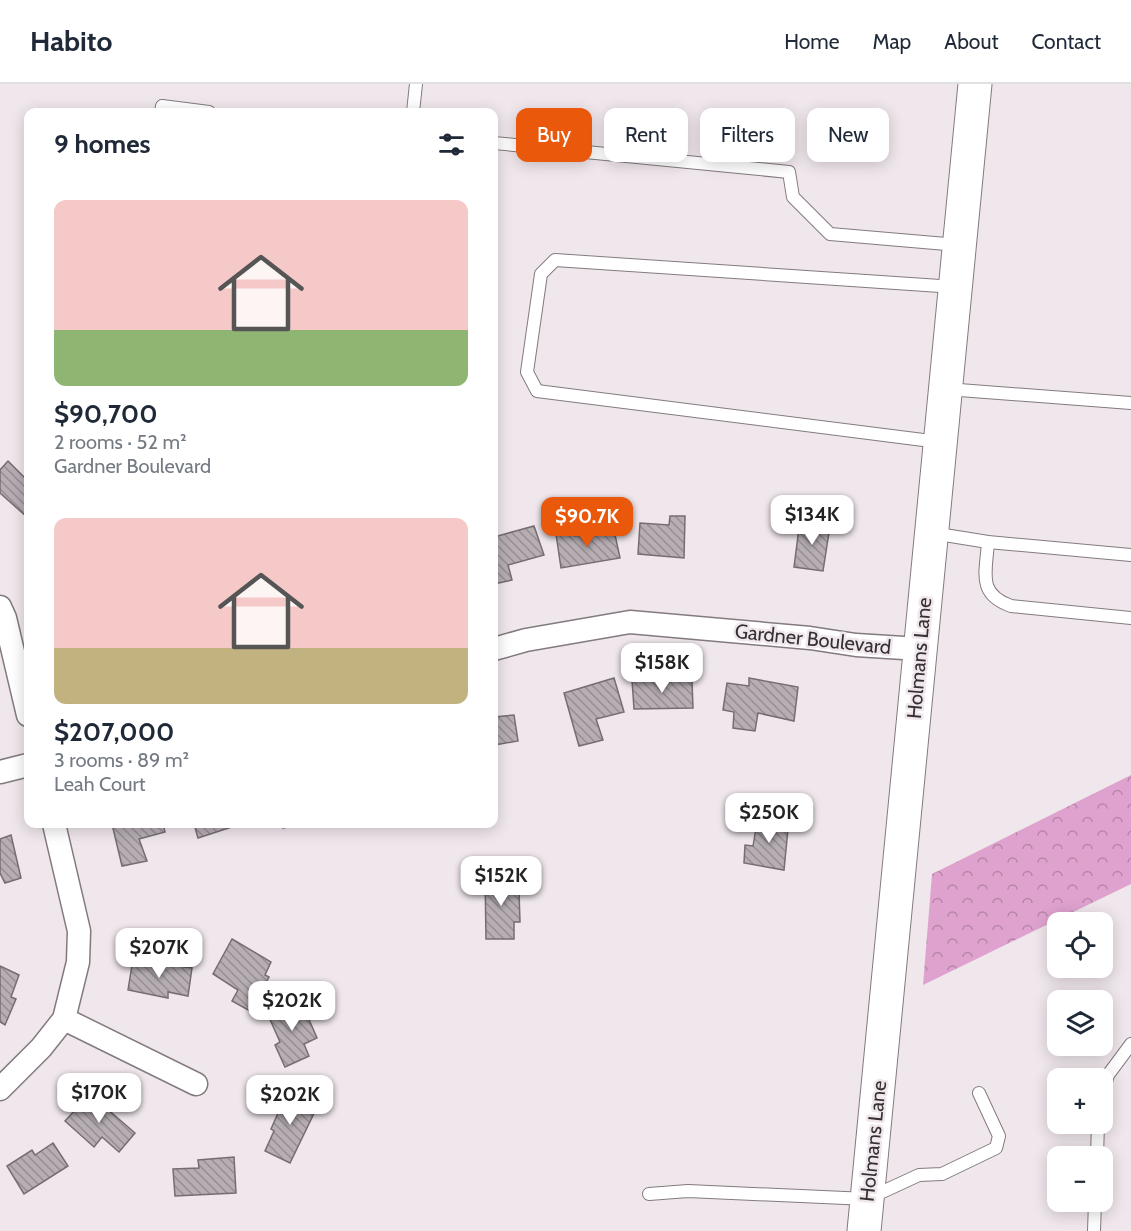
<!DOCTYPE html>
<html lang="en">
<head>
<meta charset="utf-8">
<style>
	body { margin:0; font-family:Cabin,sans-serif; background:#f2f2f3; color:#1f2937; height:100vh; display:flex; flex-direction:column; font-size:22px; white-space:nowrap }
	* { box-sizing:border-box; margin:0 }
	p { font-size:20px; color:#747a83 }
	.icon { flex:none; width:33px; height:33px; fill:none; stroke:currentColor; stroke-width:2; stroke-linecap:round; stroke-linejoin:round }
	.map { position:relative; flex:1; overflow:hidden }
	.side { position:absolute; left:24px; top:24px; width:474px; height:720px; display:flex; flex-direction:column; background:#fff; border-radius:12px; box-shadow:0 3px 15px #0003 }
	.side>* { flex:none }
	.top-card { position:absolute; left:516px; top:24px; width:525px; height:54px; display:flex; gap:12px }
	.fabs { position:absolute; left:1047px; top:828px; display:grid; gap:12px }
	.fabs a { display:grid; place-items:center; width:66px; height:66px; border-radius:12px; background:#fff; box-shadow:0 3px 15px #0003; font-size:30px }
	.price { position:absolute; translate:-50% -51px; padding:0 14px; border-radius:12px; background:#fff; color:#222; font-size:20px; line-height:39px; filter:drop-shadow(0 2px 3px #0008) }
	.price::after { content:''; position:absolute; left:50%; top:36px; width:18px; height:14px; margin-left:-9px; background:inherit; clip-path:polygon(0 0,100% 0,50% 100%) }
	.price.on { background:#ea580c; color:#fff }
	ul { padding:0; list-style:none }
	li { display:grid; align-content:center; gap:12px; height:318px; padding:0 30px }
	li span { display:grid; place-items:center; height:186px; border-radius:12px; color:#555 }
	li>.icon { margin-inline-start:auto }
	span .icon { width:108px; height:108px; fill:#fffc; stroke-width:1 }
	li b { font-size:26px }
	h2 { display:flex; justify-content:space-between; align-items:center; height:72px; padding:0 30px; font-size:26px }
	.chip { padding:0 21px; border-radius:12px; background:#fff; box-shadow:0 3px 15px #0003; font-size:21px; line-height:54px }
	.chip.on { background:#ea580c; color:#fff }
	header { display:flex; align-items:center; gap:36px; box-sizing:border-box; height:84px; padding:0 30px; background:#fff; border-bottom:2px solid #e0e1e3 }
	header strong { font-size:28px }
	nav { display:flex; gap:33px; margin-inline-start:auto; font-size:21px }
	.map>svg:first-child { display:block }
	.forest { fill:url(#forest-crowns) }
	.building { fill:url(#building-back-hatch); stroke:#766d73; stroke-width:1.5 }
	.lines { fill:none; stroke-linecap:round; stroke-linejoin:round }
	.lane-casing { stroke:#837a80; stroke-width:14 }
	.street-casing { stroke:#837a80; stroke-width:25 }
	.secondary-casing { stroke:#837a80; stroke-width:35 }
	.lane { stroke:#fff; stroke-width:12 }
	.street { stroke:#fff; stroke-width:22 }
	.secondary { stroke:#fff; stroke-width:33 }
	.labels { text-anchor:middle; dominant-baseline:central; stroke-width:5; stroke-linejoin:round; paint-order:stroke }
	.street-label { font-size:20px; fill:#353133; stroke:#f0e7ed }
</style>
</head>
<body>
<header>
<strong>Habito</strong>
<nav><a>Home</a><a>Map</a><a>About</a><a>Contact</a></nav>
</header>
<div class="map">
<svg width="1131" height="1147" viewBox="0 0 1131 1147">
	<defs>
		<pattern id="forest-crowns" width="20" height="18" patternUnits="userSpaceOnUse" patternTransform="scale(1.5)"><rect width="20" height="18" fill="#dfa2cf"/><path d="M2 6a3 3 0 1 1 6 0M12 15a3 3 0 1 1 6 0" fill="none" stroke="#b685a9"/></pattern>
		<pattern id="building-back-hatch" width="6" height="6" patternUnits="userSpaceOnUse" patternTransform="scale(1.5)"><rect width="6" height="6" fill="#b7aeb4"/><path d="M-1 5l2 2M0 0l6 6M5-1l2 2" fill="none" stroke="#968e93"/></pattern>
	</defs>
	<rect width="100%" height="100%" fill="#f0e7ed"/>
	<path class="forest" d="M 1131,691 L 1131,800 L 923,901 L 932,790 Z"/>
	<g class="building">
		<path d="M 8,377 L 28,397 L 27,433 L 0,409 L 0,386 Z"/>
		<path d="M 670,432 L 685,432 L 684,474 L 638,470 L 640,439 L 669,441 Z"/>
		<path d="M 800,436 L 830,442 L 823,487 L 794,483 Z"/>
		<path d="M 534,442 L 544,471 L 508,481 L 512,496 L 494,500 L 494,453 Z"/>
		<path d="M 614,446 L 620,474 L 561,484 L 556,450 L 574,448 L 575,452 Z"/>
		<path d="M 614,594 L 624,628 L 596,635 L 603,656 L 579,662 L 564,609 Z"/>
		<path d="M 749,594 L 798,603 L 794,637 L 758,629 L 755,647 L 733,644 L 734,628 L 723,626 L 727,599 L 749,602 Z"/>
		<path d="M 632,596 L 692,597 L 693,624 L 634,625 Z"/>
		<path d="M 514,631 L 518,657 L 494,661 L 494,633 Z"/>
		<path d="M 758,732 L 789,735 L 784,786 L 744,779 L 745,761 L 753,762 Z"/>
		<path d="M 112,740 L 163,740 L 165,748 L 139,755 L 147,777 L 122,782 Z"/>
		<path d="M 194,740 L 235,740 L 235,742 L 198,754 Z"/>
		<path d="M 282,740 L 299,740 L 283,744 Z"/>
		<path d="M 11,751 L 21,794 L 5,799 L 0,789 L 0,755 Z"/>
		<path d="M 485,791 L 511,791 L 512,806 L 519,807 L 520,838 L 514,838 L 514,855 L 486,855 Z"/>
		<path d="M 232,855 L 271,878 L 265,891 L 269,893 L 250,927 L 232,917 L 238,906 L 213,890 Z"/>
		<path d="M 133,875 L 192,884 L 188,912 L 168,908 L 168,914 L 128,906 Z"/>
		<path d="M 0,882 L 19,891 L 11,913 L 16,915 L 5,941 L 0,938 Z"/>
		<path d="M 300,915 L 317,954 L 304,960 L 309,972 L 285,983 L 275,961 L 280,958 L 268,931 Z"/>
		<path d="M 288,1007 L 318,1021 L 290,1079 L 265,1067 L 274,1047 L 271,1045 Z"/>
		<path d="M 90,1010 L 135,1049 L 119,1068 L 102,1053 L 94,1063 L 65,1037 Z"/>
		<path d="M 53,1059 L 68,1082 L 24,1110 L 7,1082 L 32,1066 L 35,1071 Z"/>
		<path d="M 234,1073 L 236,1109 L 175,1112 L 173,1085 L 199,1084 L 198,1076 Z"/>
	</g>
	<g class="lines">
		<g class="lane-casing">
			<g id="lane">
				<path d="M 161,28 L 162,22 L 209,28"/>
				<path d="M 413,28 L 416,0"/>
				<path d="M 494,59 L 789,88 L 793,113 L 830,150 L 958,161"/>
				<path d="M 946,305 L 1131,319"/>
				<path d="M 939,358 L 537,307 L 527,288 L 541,190 L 555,176 L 955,203"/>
				<path d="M 932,449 L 988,458 L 1131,471"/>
				<path d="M 988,458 C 986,489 977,510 1011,522 L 1131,534"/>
				<path d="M 1102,1011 L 1108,991 L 1131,960"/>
				<path d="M 1097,1072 L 1098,1040"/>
				<path d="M 649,1110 L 688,1107 L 867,1115 L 919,1091 L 942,1090 L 996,1064 L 999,1052 L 979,1009"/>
				<path d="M 1094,1147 L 1095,1118"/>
			</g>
		</g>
		<g class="street-casing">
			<g id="street">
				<path d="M 0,523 L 5,534 L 28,631"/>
				<path d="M 494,565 L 526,556 L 630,538 L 810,554 L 856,561 L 920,565"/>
				<path d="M 0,688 L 28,681"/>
				<path d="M 64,935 L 196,1000"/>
				<path d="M 0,1005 L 41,964 L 64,935 L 78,878 L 79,847 L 54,740"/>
			</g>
		</g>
		<g class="secondary-casing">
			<path id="secondary" d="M 864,1147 L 975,0"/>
		</g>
		<use href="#lane" class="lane"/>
		<use href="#street" class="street"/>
		<use href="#secondary" class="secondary"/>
	</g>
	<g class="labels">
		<g class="street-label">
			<text transform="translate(813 555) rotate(6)">Gardner Boulevard</text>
			<text transform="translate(919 574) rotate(-85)">Holmans Lane</text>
			<text transform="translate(873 1057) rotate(-84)">Holmans Lane</text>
		</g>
	</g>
</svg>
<div class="fabs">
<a><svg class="icon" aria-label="locate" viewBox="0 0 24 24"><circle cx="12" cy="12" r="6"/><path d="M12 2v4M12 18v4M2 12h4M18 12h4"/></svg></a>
<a><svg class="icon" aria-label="layers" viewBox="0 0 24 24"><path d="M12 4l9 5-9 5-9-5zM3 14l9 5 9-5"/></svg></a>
<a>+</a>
<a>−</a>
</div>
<b class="price" style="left:812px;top:462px">$134K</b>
<b class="price on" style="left:587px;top:464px">$90.7K</b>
<b class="price" style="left:662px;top:610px">$158K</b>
<b class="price" style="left:769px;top:760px">$250K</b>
<b class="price" style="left:501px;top:823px">$152K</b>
<b class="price" style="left:159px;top:895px">$207K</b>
<b class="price" style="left:292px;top:948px">$202K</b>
<b class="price" style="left:99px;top:1040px">$170K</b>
<b class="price" style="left:290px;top:1042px">$202K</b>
<div class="top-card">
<a class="chip on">Buy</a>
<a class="chip">Rent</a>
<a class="chip">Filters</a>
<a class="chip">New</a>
</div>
<section class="side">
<h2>9 homes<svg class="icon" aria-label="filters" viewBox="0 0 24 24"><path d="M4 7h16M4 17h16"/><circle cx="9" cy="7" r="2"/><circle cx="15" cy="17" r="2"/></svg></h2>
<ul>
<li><span style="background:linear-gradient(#f6c9c9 70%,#8fb573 0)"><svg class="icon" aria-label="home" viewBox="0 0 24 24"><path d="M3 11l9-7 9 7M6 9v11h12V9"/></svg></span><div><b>$90,700</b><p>2 rooms · 52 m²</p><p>Gardner Boulevard</p></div></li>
<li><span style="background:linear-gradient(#f6c9c9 70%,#c2b280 0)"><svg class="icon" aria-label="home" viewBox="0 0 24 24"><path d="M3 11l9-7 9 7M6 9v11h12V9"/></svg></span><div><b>$207,000</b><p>3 rooms · 89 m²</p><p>Leah Court</p></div></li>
</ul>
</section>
</div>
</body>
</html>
